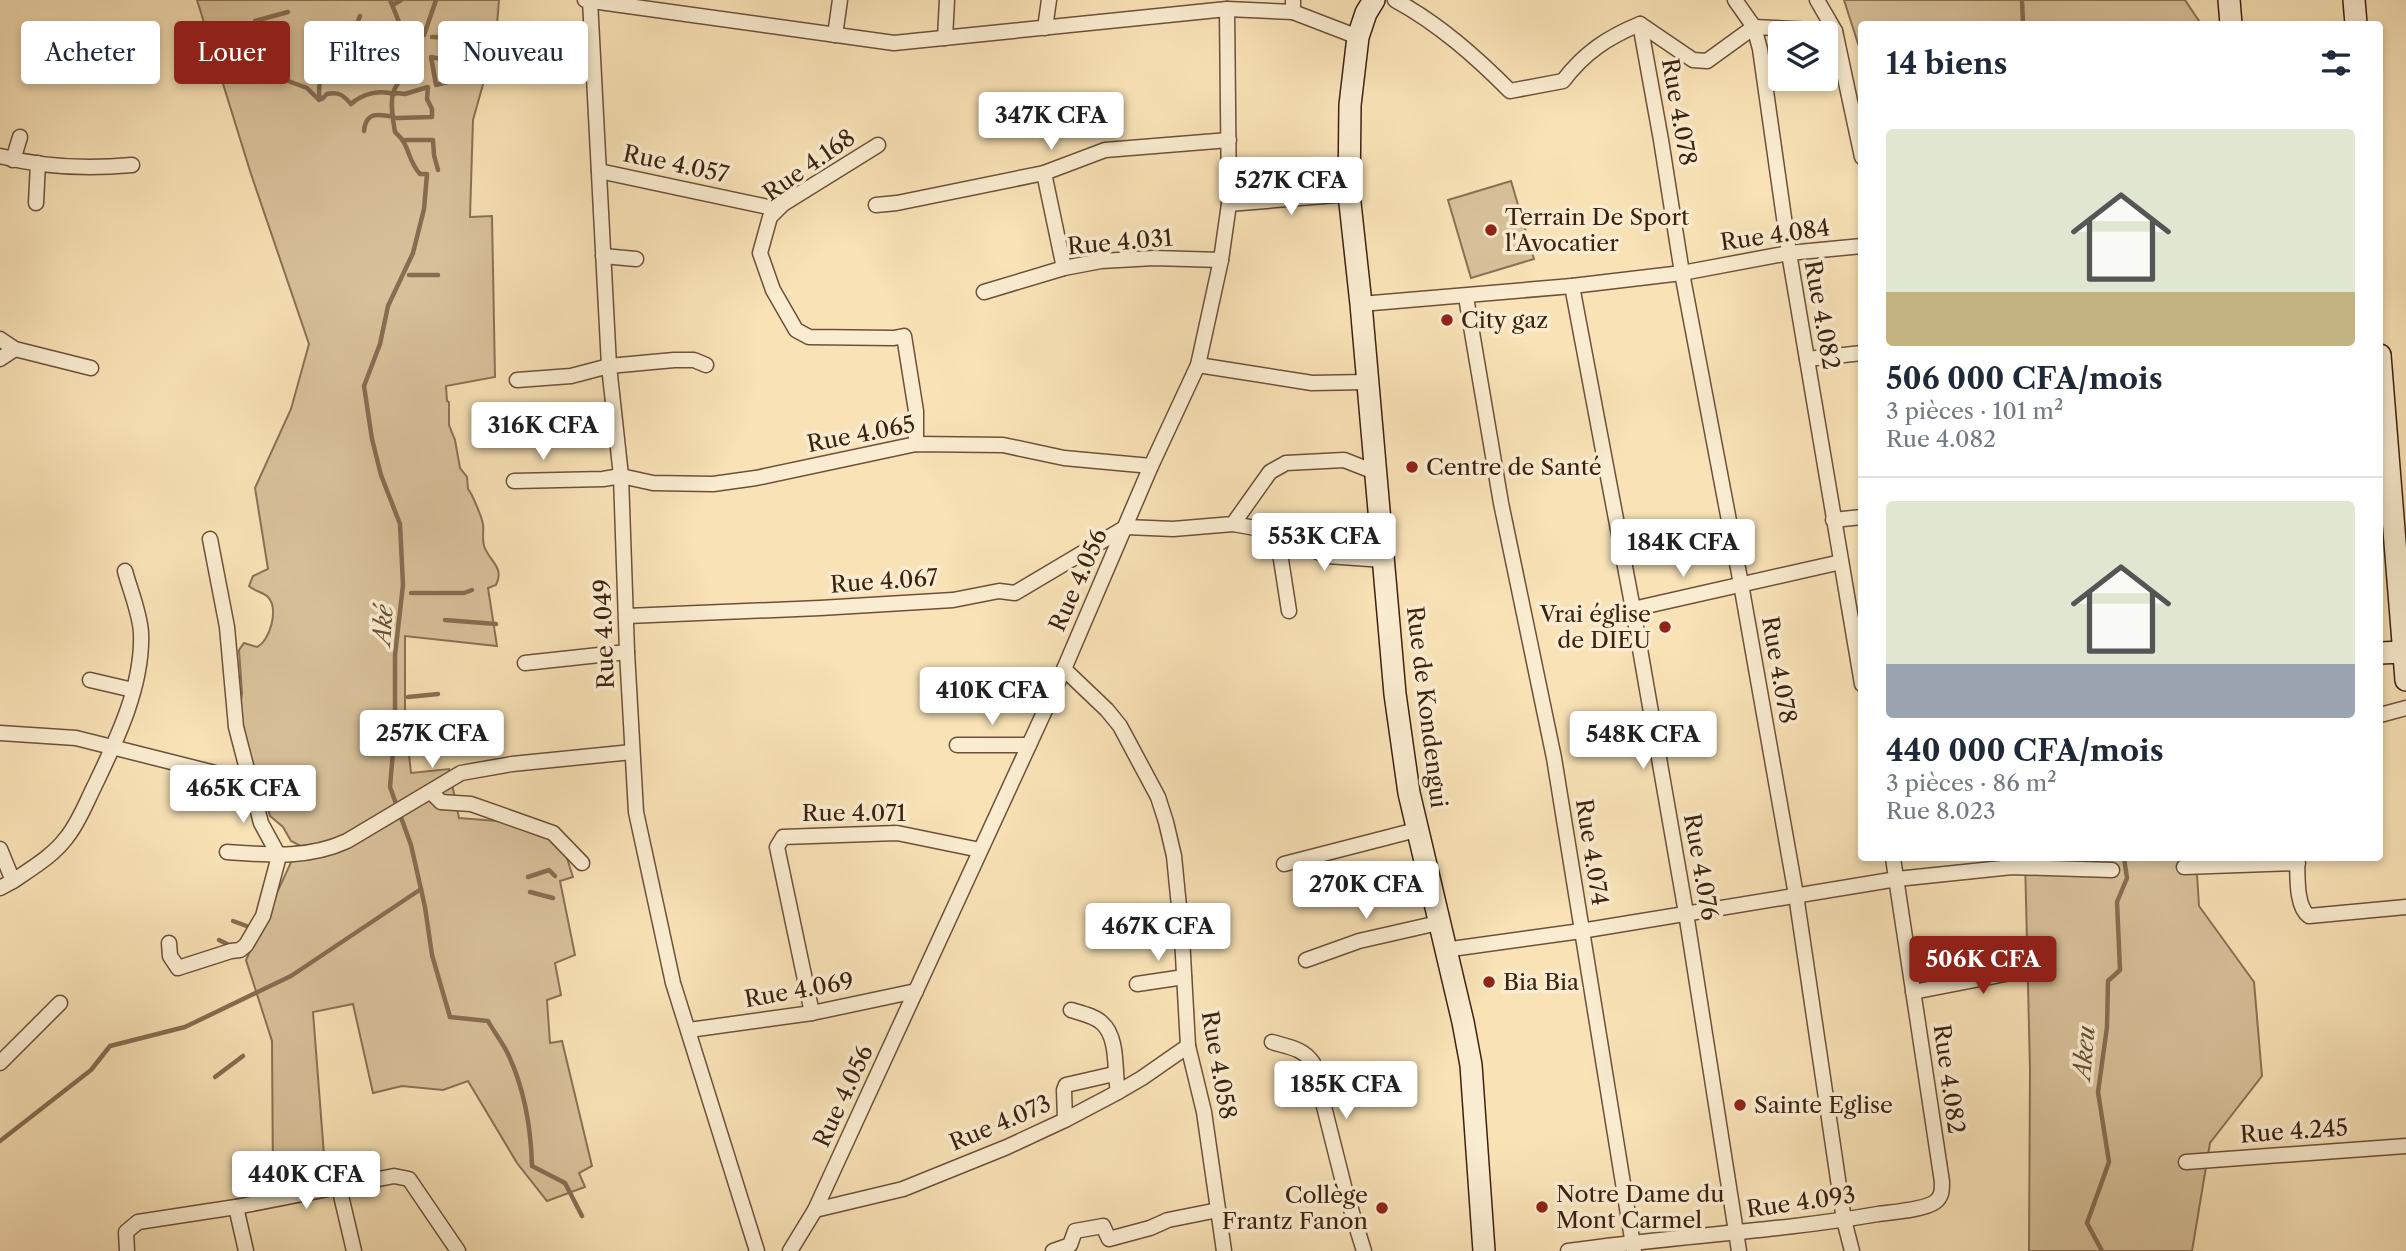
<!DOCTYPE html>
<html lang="fr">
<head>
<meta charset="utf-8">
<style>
	body { margin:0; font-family:"Libre Caslon Text",serif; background:#f6f6f7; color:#1f2937; height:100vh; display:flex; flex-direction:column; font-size:26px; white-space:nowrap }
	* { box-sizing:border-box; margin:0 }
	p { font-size:23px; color:#747a83 }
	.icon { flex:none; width:38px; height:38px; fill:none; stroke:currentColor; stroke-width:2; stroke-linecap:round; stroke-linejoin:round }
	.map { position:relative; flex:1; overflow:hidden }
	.drawer { position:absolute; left:1858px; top:21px; width:525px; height:840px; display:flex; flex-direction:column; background:#fff; border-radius:7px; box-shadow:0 4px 10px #0003 }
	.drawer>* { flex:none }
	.guide { position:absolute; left:21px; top:21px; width:665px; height:63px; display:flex; gap:14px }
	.fabs { position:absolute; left:1768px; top:21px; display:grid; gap:14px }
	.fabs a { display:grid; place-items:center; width:70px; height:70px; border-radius:7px; background:#fff; box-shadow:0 4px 10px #0003; font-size:35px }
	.price { position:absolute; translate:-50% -60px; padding:0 16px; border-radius:7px; background:#fff; color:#222; font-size:23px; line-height:46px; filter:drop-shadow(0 2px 4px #0008) }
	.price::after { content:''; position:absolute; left:50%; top:42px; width:21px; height:16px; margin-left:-10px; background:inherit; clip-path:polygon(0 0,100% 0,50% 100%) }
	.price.active { background:#8f2418; color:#fff }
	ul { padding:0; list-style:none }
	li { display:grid; align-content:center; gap:14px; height:371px; padding:0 28px }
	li+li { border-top:2px solid #e0e1e3 }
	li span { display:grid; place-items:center; height:217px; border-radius:7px; color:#555 }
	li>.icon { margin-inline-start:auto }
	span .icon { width:126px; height:126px; fill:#fffc; stroke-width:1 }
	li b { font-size:30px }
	h2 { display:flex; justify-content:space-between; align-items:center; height:84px; padding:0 28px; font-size:30px }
	.chip { padding:0 24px; border-radius:7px; background:#fff; box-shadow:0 4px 10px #0003; font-size:24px; line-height:63px }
	.chip.active { background:#8f2418; color:#fff }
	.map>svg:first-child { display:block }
	.green { fill:#d8c19a; stroke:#8a7156; stroke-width:2 }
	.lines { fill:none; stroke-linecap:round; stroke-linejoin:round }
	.stream { stroke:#876d52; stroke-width:4.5 }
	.street-casing { stroke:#6c513a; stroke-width:17 }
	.secondary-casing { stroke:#3d2111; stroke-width:24 }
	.street { stroke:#faecd0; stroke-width:14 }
	.secondary { stroke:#faecd0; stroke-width:21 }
	.poi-dot { fill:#8f2418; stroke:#faecd0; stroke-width:2.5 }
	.labels { text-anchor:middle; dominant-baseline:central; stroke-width:7; stroke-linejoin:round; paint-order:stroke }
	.street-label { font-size:23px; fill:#3d2111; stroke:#faecd0 }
	.poi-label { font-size:23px; fill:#3d2111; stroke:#faecd0; text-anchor:start }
	.water-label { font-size:24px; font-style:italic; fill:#684d37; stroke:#faecd0 }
</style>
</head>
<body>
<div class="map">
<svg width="2406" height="1251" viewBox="0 0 2406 1251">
	<rect width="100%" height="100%" fill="#f8e2b6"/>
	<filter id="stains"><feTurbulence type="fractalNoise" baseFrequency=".00286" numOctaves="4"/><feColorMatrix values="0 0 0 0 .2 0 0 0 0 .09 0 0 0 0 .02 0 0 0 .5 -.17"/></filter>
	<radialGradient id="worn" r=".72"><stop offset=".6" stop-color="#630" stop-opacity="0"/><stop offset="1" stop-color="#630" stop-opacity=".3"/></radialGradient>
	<g class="green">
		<path d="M 197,0 L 499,0 L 496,38 L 473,120 L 470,217 L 492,216 L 495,377 L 446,386 L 447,401 L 449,402 L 449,425 L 455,440 L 460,468 L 467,477 L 468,489 C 472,493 482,518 483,524 C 484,530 482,539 484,546 C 489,561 505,567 496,585 L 488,588 L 497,646 L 405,636 L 405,717 L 411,773 L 449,769 L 459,818 L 549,825 L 559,833 L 573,877 L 560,881 L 575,955 L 555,963 L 561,995 L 547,1000 L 550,1043 L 562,1041 L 592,1166 L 579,1173 L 585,1187 L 547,1201 L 517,1163 L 468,1081 L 443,1090 L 402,1086 L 373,1093 L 353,1004 L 313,1012 L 325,1168 L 273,1182 L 272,1041 L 246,960 L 299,845 L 291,841 L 283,827 L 270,816 L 263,789 L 252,773 L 238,727 L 242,693 L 239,650 L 244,643 L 257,647 C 270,641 279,609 268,597 C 263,592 254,591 249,586 L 253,576 L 268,569 L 255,488 L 291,409 L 309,344 L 251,174 Z"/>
		<path d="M 1844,0 L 2185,0 L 2201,24 L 1862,24 L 1862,56 Z"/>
		<path d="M 1511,181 L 1534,259 L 1471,278 L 1448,200 Z"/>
		<path d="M 2025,858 L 2196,858 L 2199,906 L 2254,982 L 2262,1076 L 2210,1143 L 2192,1251 L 2029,1251 L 2030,1070 Z"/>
	</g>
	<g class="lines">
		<g class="stream">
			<path d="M 390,0 C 398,19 409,43 407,64 C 405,78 396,83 393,93 C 390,105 393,120 395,132 C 411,146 406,158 420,174 L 427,174 L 424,209 L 413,253 L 388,306 L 380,344 L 364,386 L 372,439 L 381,475 L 400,524 L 403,585 L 395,655 L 395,728 L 390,787 L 411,845 L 425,907 L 432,955 L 450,1017 L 488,1021 C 494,1032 503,1043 508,1054 C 524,1088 531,1128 532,1166 L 565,1183 L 582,1216"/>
			<path d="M 2022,0 L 2023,24"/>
			<path d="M 393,5 L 401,0"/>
			<path d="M 255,21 L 288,12"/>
			<path d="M 401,31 L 424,35 L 436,0"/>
			<path d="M 432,37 L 471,38"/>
			<path d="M 369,49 L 388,57 L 405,61"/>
			<path d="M 272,75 L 307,88 L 319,100"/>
			<path d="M 465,81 L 451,81 L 436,85 L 431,57 L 468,64"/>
			<path d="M 396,93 L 405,94 L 428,87 L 427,99 L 432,109 L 432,117 L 397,118"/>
			<path d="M 320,99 C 315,82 330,49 349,45 L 360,16"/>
			<path d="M 322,99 L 327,94 C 339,91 344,96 351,104 C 363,93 379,90 395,94"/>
			<path d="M 364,131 C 366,111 379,114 394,117"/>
			<path d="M 404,140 L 433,140 L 434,155 L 438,170"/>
			<path d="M 409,275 L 438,275"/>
			<path d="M 411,593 L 464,593 L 472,590"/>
			<path d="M 445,620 L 496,624"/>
			<path d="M 408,697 L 438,694"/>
			<path d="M 528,877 L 549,870 L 555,876"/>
			<path d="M 530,892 L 553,898"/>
			<path d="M 233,921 L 252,928"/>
			<path d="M 219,940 L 231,946"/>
			<path d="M 215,1077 L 243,1056"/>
			<path d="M 0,1141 L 91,1070 L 110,1046 L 185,1027 L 291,976 L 421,889"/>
			<path d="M 2102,1251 L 2087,1223 L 2109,1162 L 2098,1092 L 2107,1027 L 2108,981 L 2120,970 L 2117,902 L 2127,878 L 2124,858"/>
		</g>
		<g class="street-casing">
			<g id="street">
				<path d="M 585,0 L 894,43 L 1227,9 L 1293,12"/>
				<path d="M 590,0 L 609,366 L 621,476 L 627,652 L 636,812 L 673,983 L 757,1251"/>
				<path d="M 1293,0 L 1293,12 L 1358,37"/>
				<path d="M 1395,0 C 1439,24 1475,56 1510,91 L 1563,81 C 1584,53 1608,37 1640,24"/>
				<path d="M 1735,0 L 1754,27 L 1760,49 L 1789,253 L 1862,684"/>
				<path d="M 1817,0 L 1835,31 L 1862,157"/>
				<path d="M 1045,28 L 1049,0"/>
				<path d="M 1835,31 L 1754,27 L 1707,61 L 1693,60 L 1640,24 L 1661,140 L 1682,273 L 1741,584 L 1796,895 L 1844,1220 L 1852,1251"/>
				<path d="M 835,35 L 840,0"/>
				<path d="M 945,38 L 947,0"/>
				<path d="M 878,145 L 783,204 L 770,217 L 760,253 L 773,290 L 796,330 L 809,337 L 894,338 L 904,336 L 916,411 L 916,444"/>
				<path d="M 0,156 C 41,167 89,169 132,165"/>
				<path d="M 13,160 L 20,137"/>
				<path d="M 599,171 L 768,207 L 783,204"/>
				<path d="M 1044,173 L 1064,268"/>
				<path d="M 36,203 L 38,163"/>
				<path d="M 1229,204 L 1349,194"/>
				<path d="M 876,205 L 897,203 L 1044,173 L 1105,150 L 1229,140"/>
				<path d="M 603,256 L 636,259"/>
				<path d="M 1572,286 L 1633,609 L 1686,913 L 1739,1251"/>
				<path d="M 984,292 L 1064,268 L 1101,261 L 1154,258 L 1221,260"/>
				<path d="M 1466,297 L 1501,503 L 1554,758 L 1634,1251"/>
				<path d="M 1361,304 L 1572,286 L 1682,273 L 1789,253 L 1862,246"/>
				<path d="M 0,339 L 15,349 L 91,368"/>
				<path d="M 0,359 L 15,349"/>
				<path d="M 1807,359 L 1862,353"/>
				<path d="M 1198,365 L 1312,383 L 1366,382"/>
				<path d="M 517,380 L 571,376 L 609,366 L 674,360 L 694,360 L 706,365"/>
				<path d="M 514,481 L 603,479 L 621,476 L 653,483 L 713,484 L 756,478 L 916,444 L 1003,445 L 1064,458 L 1151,466"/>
				<path d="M 1833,520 L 1862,517"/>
				<path d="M 1233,524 L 1272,531 L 1277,534 L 1289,611"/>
				<path d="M 1277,534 L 1327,556 L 1384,560"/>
				<path d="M 1633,609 L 1841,562"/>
				<path d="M 627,616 L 820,608 L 953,600 L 999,591 L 1015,593 L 1126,527 L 1173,529 L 1233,524 L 1270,472 L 1286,463 L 1344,460 L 1375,472"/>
				<path d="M 525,663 L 627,652"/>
				<path d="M 1064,669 L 1107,710 L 1120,726 L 1158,797 L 1166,822 L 1174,856 L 1182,937 L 1188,1046 L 1204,1112 L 1224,1251"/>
				<path d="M 90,680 L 133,690"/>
				<path d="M 2380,715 L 2406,708"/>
				<path d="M 0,733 L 76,738 L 227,776 L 248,778"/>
				<path d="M 957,745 L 1029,745"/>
				<path d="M 431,792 L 441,802 L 471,804 L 553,833 L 582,863"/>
				<path d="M 0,849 L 13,881 L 0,888"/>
				<path d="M 227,852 C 269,855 308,859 347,841 L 461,773 L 512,764 L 632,752"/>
				<path d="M 2297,858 C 2298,873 2295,906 2309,916 L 2406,907"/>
				<path d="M 1284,864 L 1416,830"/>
				<path d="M 2184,867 L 2298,863"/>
				<path d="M 13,881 C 32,868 53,856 67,837 C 79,822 86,803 95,785 C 117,739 143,686 141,633 C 140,613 130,590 125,571"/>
				<path d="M 1111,939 L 1182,937"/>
				<path d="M 169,943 L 170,956 L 178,968 L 231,951 L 240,950 L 246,945 L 263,916 L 279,856 L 261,823 L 236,727 L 227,627 L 210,539"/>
				<path d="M 1444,950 L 1581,931 L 1897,879 L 2012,867 L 2112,870"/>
				<path d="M 1306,960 L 1359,941 L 1438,923"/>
				<path d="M 1137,984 L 1184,977"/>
				<path d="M 1913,992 L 2046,966"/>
				<path d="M 1071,1010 C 1081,1013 1095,1016 1102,1023 C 1119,1038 1114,1072 1118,1092"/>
				<path d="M 812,1013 L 777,847 L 783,837 L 897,833 L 980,850"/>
				<path d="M 689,1030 L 812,1013 L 916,991"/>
				<path d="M 1272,1042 C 1288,1047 1303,1048 1313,1063 L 1345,1190 L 1364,1251"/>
				<path d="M 0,1063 L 60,1003"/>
				<path d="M 1065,1120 L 1064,1090 L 1066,1085 L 1114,1074"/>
				<path d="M 2186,1162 L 2406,1146"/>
				<path d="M 339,1187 L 354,1251"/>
				<path d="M 236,1207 L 246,1251"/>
				<path d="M 815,1210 L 903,1189 L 1007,1147 L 1065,1120 L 1118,1092 L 1142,1078 L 1188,1046"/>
				<path d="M 127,1251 L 126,1232 L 138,1222 L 236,1207 L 394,1176 L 409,1179 L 458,1251"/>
				<path d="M 790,1251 L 815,1210 L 1064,669 L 1151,466 L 1198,365 L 1221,260 L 1229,204 L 1227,9"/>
				<path d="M 1053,1251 L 1070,1245 L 1075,1231 L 1103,1226 L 1109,1239 L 1150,1228 L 1168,1220 L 1218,1210"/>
				<path d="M 1568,1251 C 1671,1236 1775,1232 1878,1214 C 1892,1212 1924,1210 1935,1202 C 1942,1197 1942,1190 1942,1182 L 1893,858"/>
			</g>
		</g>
		<g class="secondary-casing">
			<g id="secondary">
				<path d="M 1374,0 L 1366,13 L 1358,37 L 1350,105 L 1349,194 L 1361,304 L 1395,694 L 1409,793 L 1463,1022 L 1471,1065 L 1484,1251"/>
				<path d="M 2229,0 L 2231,24"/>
				<path d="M 2354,0 L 2356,24"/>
				<path d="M 2380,355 L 2406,680"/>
				<path d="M 2380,653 L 2403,652"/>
			</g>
		</g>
		<use href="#street" class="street"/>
		<use href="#secondary" class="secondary"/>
	</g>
	<g class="poi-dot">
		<circle cx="1491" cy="230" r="7"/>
		<circle cx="1447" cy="320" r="7"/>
		<circle cx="1412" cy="467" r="7"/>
		<circle cx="1665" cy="627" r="7"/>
		<circle cx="1489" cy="982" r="7"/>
		<circle cx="1740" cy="1105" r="7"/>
		<circle cx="1542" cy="1207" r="7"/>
		<circle cx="1382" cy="1208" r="7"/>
	</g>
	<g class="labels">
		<g class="street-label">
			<text transform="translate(1679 112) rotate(80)">Rue 4.078</text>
			<text transform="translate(676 164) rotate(12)">Rue 4.057</text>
			<text transform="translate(809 165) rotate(-35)">Rue 4.168</text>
			<text transform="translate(1775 235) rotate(-8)">Rue 4.084</text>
			<text transform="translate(1120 242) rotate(-5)">Rue 4.031</text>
			<text transform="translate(1822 315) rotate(80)">Rue 4.082</text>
			<text transform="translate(861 434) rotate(-11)">Rue 4.065</text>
			<text transform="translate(1078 580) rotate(-66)">Rue 4.056</text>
			<text transform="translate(884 581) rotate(-4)">Rue 4.067</text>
			<text transform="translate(604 634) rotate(-92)">Rue 4.049</text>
			<text transform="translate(1779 670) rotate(80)">Rue 4.078</text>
			<text transform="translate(1427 707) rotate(83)">Rue de Kondengui</text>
			<text x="854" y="813">Rue 4.071</text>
			<text transform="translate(1592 852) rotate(81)">Rue 4.074</text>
			<text transform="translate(1701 867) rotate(80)">Rue 4.076</text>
			<text transform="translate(799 990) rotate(-10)">Rue 4.069</text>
			<text transform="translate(1219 1065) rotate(80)">Rue 4.058</text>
			<text transform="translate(1949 1079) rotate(82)">Rue 4.082</text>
			<text transform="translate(843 1096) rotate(-65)">Rue 4.056</text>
			<text transform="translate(1000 1123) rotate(-23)">Rue 4.073</text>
			<text transform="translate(2294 1131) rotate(-4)">Rue 4.245</text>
			<text transform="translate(1801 1202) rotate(-8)">Rue 4.093</text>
		</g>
		<g class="poi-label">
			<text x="1505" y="217">Terrain De Sport<tspan x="1505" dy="26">l'Avocatier</tspan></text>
			<text x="1461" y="320">City gaz</text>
			<text x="1426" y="467">Centre de Santé</text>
			<text x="1651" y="614" text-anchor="end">Vrai église<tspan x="1651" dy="26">de DIEU</tspan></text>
			<text x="1503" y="982">Bia Bia</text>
			<text x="1754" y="1105">Sainte Eglise</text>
			<text x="1556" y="1194">Notre Dame du<tspan x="1556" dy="26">Mont Carmel</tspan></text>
			<text x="1368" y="1195" text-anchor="end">Collège<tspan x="1368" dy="26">Frantz Fanon</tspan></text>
		</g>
		<g class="water-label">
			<text transform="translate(383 625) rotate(-86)">Aké</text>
			<text transform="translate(2084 1053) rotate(-85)">Akeu</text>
		</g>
	</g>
	<rect width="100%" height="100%" filter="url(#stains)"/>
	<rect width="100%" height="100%" fill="url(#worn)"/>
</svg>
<div class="fabs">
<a><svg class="icon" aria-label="layers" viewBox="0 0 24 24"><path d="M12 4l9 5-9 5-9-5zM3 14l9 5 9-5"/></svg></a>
</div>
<b class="price" style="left:1051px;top:152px">347K CFA</b>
<b class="price" style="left:1291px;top:217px">527K CFA</b>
<b class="price" style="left:543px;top:462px">316K CFA</b>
<b class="price" style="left:1324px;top:573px">553K CFA</b>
<b class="price" style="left:1683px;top:579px">184K CFA</b>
<b class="price" style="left:992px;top:727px">410K CFA</b>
<b class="price" style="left:432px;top:770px">257K CFA</b>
<b class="price" style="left:1643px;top:771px">548K CFA</b>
<b class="price" style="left:243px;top:825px">465K CFA</b>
<b class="price" style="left:1366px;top:921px">270K CFA</b>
<b class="price" style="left:1158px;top:963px">467K CFA</b>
<b class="price active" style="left:1983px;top:996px">506K CFA</b>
<b class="price" style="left:1346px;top:1121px">185K CFA</b>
<b class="price" style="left:306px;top:1211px">440K CFA</b>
<div class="guide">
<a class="chip">Acheter</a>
<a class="chip active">Louer</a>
<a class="chip">Filtres</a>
<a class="chip">Nouveau</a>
</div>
<section class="drawer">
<h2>14 biens<svg class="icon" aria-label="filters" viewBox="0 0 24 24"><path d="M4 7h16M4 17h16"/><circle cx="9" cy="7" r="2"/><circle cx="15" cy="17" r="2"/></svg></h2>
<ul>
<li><span style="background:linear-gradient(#dfe7d0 75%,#c2b280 0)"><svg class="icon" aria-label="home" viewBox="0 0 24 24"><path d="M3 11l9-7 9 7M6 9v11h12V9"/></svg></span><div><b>506 000 CFA/mois</b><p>3 pièces · 101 m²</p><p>Rue 4.082</p></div></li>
<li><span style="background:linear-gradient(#dfe7d0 75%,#9aa5b1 0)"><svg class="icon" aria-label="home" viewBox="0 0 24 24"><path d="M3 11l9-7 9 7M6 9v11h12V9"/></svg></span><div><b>440 000 CFA/mois</b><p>3 pièces · 86 m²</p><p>Rue 8.023</p></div></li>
</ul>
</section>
</div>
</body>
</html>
